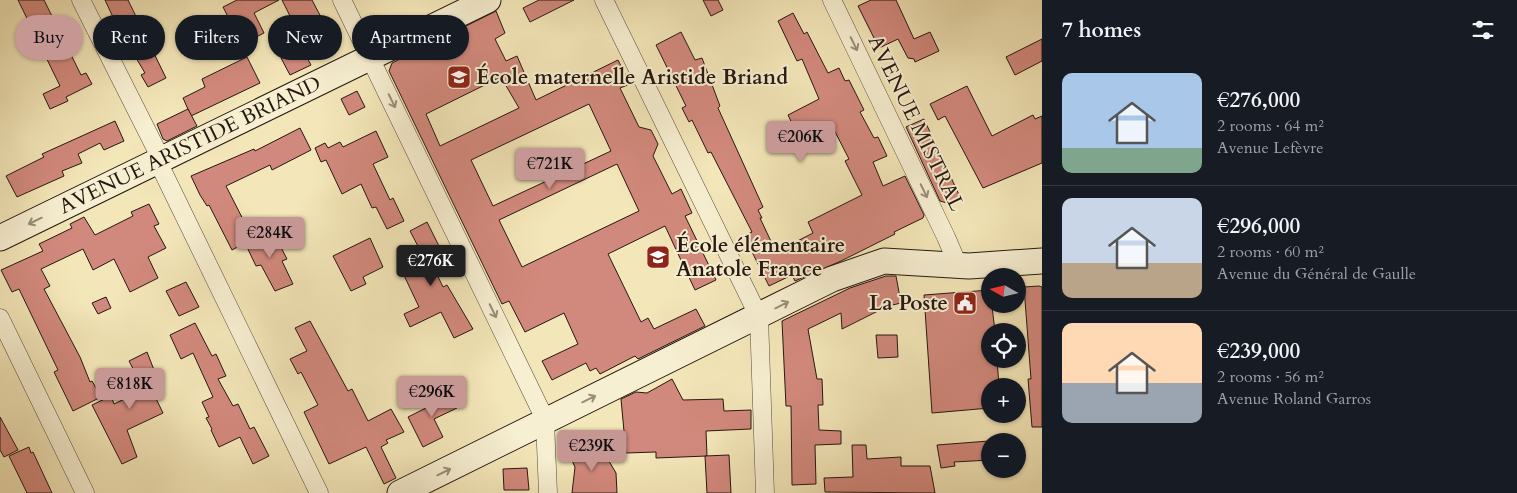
<!DOCTYPE html>
<html lang="en">
<head>
<meta charset="utf-8">
<style>
	body { margin:0; font-family:Cardo,serif; background:#242831; color:#f1f3f6; height:100vh; display:flex; flex-direction:column; font-size:19px; white-space:nowrap }
	* { box-sizing:border-box; margin:0 }
	p { font-size:16px; color:#9ea1a6 }
	.icon { flex:none; width:28px; height:28px; fill:none; stroke:currentColor; stroke-width:2; stroke-linecap:round; stroke-linejoin:round }
	.map { position:relative; flex:1; overflow:hidden }
	.sheet { display:flex; flex-direction:column; background:#171b24; width:475px }
	.sheet>* { flex:none }
	.hud { position:absolute; left:15px; top:15px; width:475px; height:45px; display:flex; gap:10px }
	.needle { width:32px; rotate:278deg }
	.tools { position:absolute; left:981px; top:268px; display:grid; gap:10px }
	.tools a { display:grid; place-items:center; width:45px; height:45px; border-radius:50%; background:#171b24; box-shadow:0 1px 4px #0004; font-size:25px }
	.price { position:absolute; translate:-50% -42px; padding:0 11px; border-radius:5px; background:#c59692; color:#111; font-size:16px; line-height:32px; filter:drop-shadow(0 1px 2px #0008) }
	.price::after { content:''; position:absolute; left:50%; top:30px; width:15px; height:11px; margin-left:-8px; background:inherit; clip-path:polygon(0 0,100% 0,50% 100%) }
	.price.active { background:#222; color:#fff }
	ul { padding:0; list-style:none }
	li { display:flex; align-items:center; gap:15px; height:125px; padding:0 20px }
	li+li { border-top:1px solid #363941 }
	li span { display:grid; place-items:center; flex:none; width:140px; height:100px; border-radius:10px; color:#555 }
	li>.icon { margin-inline-start:auto }
	span .icon { width:60px; height:60px; fill:#fffc; stroke-width:1 }
	li b { font-size:21px }
	h2 { display:flex; justify-content:space-between; align-items:center; height:60px; padding:0 20px; font-size:21px }
	.tag { padding:0 18px; border-radius:22px; background:#171b24; box-shadow:0 1px 4px #0004; font-size:18px; line-height:45px }
	.tag.active { background:#c59692; color:#111 }
	main { display:flex; flex:1; min-height:0 }
	.map>svg:first-child { display:block }
	.building { fill:#d2897d; stroke:#251711; fill-rule:evenodd }
	.lines { fill:none; stroke-linecap:round; stroke-linejoin:round }
	.street-casing { stroke:#584b3b; stroke-width:19 }
	.secondary-casing { stroke:#251711; stroke-width:27 }
	.street { stroke:#f7efd1; stroke-width:18 }
	.secondary { stroke:#f7efd1; stroke-width:25 }
	.oneway { stroke:#988e7b }
	.labels { text-anchor:middle; dominant-baseline:central; stroke-width:4; stroke-linejoin:round; paint-order:stroke }
	.poi-label { font-size:21px; font-weight:bold; fill:#251711; stroke:#f7efd1; text-anchor:start }
	.street-label { font-size:21px; fill:#251711; stroke:#f7efd1 }
</style>
</head>
<body>
<main>
<div class="map">
<svg width="1042" height="493" viewBox="0 0 1042 493">
	<rect width="100%" height="100%" fill="#f3e6b8"/>
	<filter id="stains"><feTurbulence type="fractalNoise" baseFrequency=".004" numOctaves="4"/><feColorMatrix values="0 0 0 0 .2 0 0 0 0 .09 0 0 0 0 .02 0 0 0 .5 -.17"/></filter>
	<radialGradient id="worn" r=".72"><stop offset=".6" stop-color="#630" stop-opacity="0"/><stop offset="1" stop-color="#630" stop-opacity=".3"/></radialGradient>
	<g class="building">
		<path d="M 18,0 L 44,0 L 81,75 L 86,73 L 92,84 L 66,97 L 68,101 L 50,109 L 43,94 L 60,86 Z"/>
		<path d="M 105,0 L 128,0 L 166,78 L 148,87 L 141,75 L 145,73 L 129,46 L 127,47 Z"/>
		<path d="M 237,0 L 279,0 L 254,13 L 264,33 L 242,44 L 223,7 Z"/>
		<path d="M 282,0 L 312,0 L 322,19 L 318,21 L 322,28 L 301,38 Z"/>
		<path d="M 539,0 L 574,0 L 530,22 L 523,8 Z"/>
		<path d="M 703,0 L 718,0 L 723,10 L 711,16 Z"/>
		<path d="M 871,0 L 896,0 L 914,39 L 930,32 L 939,51 L 915,62 L 914,59 L 908,58 L 898,39 L 879,48 L 858,6 Z"/>
		<path d="M 496,11 L 505,33 L 495,39 L 506,61 L 517,56 L 536,100 L 618,60 L 630,84 L 620,88 L 639,127 L 651,130 L 658,144 L 653,156 L 672,194 L 681,189 L 692,213 L 685,216 L 716,280 L 695,290 L 665,226 L 608,254 L 641,322 L 648,318 L 654,329 L 696,309 L 705,326 L 638,359 L 635,356 L 600,374 L 596,368 L 590,371 L 586,363 L 552,380 L 542,361 L 578,344 L 564,313 L 525,332 L 509,301 L 502,304 L 389,71 L 392,63 ZM 501,77 L 519,108 L 440,146 L 426,114 ZM 589,104 L 611,151 L 493,206 L 471,160 ZM 617,164 L 639,211 L 522,267 L 499,220 Z"/>
		<path d="M 793,13 L 804,34 L 807,32 L 828,73 L 839,68 L 845,81 L 849,80 L 864,110 L 860,112 L 874,138 L 878,137 L 887,156 L 873,162 L 883,186 L 905,176 L 924,215 L 923,218 L 894,232 L 895,234 L 841,261 L 795,281 L 792,275 L 769,286 L 744,236 L 752,232 L 711,152 L 708,153 L 692,120 L 689,122 L 682,108 L 686,106 L 656,45 L 681,32 L 695,60 L 702,58 L 720,106 L 718,108 L 763,207 L 758,210 L 762,218 L 760,218 L 776,252 L 813,233 L 808,222 L 862,195 L 845,161 L 849,159 L 830,122 L 798,136 L 788,115 L 819,99 L 802,59 L 797,61 L 778,21 Z"/>
		<path d="M 1042,39 L 1042,61 L 1015,75 L 1006,57 Z"/>
		<path d="M 302,48 L 311,65 L 290,75 L 281,58 Z"/>
		<path d="M 247,57 L 260,83 L 191,116 L 183,98 L 205,87 L 202,79 Z"/>
		<path d="M 967,86 L 992,136 L 1033,115 L 1035,119 L 1042,116 L 1042,163 L 983,188 L 945,116 L 938,120 L 930,104 Z"/>
		<path d="M 357,91 L 365,107 L 349,115 L 341,99 Z"/>
		<path d="M 188,109 L 197,126 L 167,141 L 163,139 L 157,124 Z"/>
		<path d="M 924,119 L 960,197 L 947,203 L 940,201 L 906,127 Z"/>
		<path d="M 115,121 L 124,141 L 104,150 L 100,143 L 78,154 L 82,163 L 62,171 L 64,176 L 17,197 L 6,176 L 44,157 L 42,154 Z"/>
		<path d="M 300,128 L 311,150 L 272,170 L 270,165 L 226,186 L 253,239 L 232,250 L 209,205 L 207,206 L 200,195 L 191,176 L 254,149 L 255,151 Z"/>
		<path d="M 376,131 L 388,157 L 373,164 L 390,200 L 393,198 L 404,221 L 387,229 L 376,207 L 372,208 L 361,184 L 342,194 L 326,160 L 321,162 L 315,148 L 325,143 L 328,148 L 340,142 L 343,147 Z"/>
		<path d="M 149,204 L 159,224 L 154,226 L 166,248 L 148,257 L 158,278 L 130,292 L 114,259 L 93,270 L 83,249 L 41,269 L 50,286 L 44,289 L 80,357 L 90,382 L 92,381 L 101,397 L 73,411 L 54,372 L 58,370 L 19,289 L 12,292 L 1,270 L 43,251 L 39,244 L 72,228 L 70,224 L 84,217 L 95,235 L 133,216 L 131,212 Z"/>
		<path d="M 427,222 L 440,248 L 427,254 L 443,287 L 447,285 L 473,329 L 454,338 L 441,312 L 410,327 L 404,314 L 419,307 L 400,267 L 413,261 L 410,255 L 420,250 L 410,231 Z"/>
		<path d="M 272,230 L 287,259 L 282,261 L 293,284 L 275,291 L 261,265 L 256,266 L 245,243 Z"/>
		<path d="M 370,238 L 383,267 L 363,277 L 366,284 L 351,291 L 333,256 Z"/>
		<path d="M 886,276 L 896,276 L 901,303 L 880,308 L 880,310 L 842,329 L 841,313 L 808,329 L 817,379 L 822,379 L 823,405 L 818,405 L 819,430 L 841,431 L 841,444 L 815,445 L 816,484 L 792,485 L 791,406 L 786,406 L 782,321 L 850,288 Z"/>
		<path d="M 186,282 L 199,307 L 179,316 L 166,291 Z"/>
		<path d="M 1039,286 L 1042,287 L 1042,427 L 1032,427 L 1028,379 L 1031,379 L 1024,287 Z"/>
		<path d="M 990,290 L 995,331 L 990,331 L 990,359 L 997,359 L 999,386 L 990,386 L 990,408 L 932,413 L 924,295 Z"/>
		<path d="M 106,297 L 111,308 L 98,314 L 92,303 Z"/>
		<path d="M 310,321 L 348,391 L 352,389 L 368,421 L 391,409 L 404,432 L 386,440 L 388,443 L 381,447 L 396,478 L 384,484 L 366,447 L 329,464 L 304,412 L 318,405 L 301,372 L 298,374 L 290,359 L 307,351 L 295,328 Z"/>
		<path d="M 195,323 L 212,356 L 216,354 L 226,376 L 218,379 L 233,406 L 238,404 L 250,429 L 254,427 L 269,456 L 253,464 L 240,437 L 219,447 L 211,430 L 212,429 L 206,418 L 209,417 L 202,402 L 213,397 L 193,353 L 181,359 L 170,335 Z"/>
		<path d="M 876,335 L 897,335 L 898,357 L 878,358 Z"/>
		<path d="M 147,352 L 156,375 L 147,380 L 163,413 L 127,430 L 137,457 L 122,464 L 92,405 L 111,396 L 114,404 L 139,392 L 135,385 L 140,382 L 129,361 Z"/>
		<path d="M 672,379 L 683,400 L 723,399 L 724,411 L 751,410 L 751,429 L 706,431 L 707,456 L 656,458 L 656,452 L 626,453 L 621,399 L 636,392 L 647,393 Z"/>
		<path d="M 448,390 L 457,408 L 434,419 L 443,437 L 423,447 L 408,417 L 428,407 L 425,402 Z"/>
		<path d="M 0,417 L 18,450 L 4,457 L 0,450 Z"/>
		<path d="M 989,441 L 990,460 L 954,462 L 955,466 L 941,468 L 937,445 Z"/>
		<path d="M 575,443 L 587,451 L 603,451 L 616,473 L 617,493 L 572,493 L 575,467 L 568,452 Z"/>
		<path d="M 852,445 L 866,445 L 867,459 L 901,457 L 901,466 L 930,466 L 935,493 L 825,492 L 824,478 L 853,477 Z"/>
		<path d="M 29,447 L 31,453 L 33,452 L 52,493 L 27,493 L 9,456 Z"/>
		<path d="M 729,455 L 731,493 L 707,493 L 705,456 Z"/>
		<path d="M 527,468 L 529,490 L 504,490 L 503,469 Z"/>
	</g>
	<g class="lines">
		<g class="street-casing">
			<g id="street">
				<path d="M 81,0 L 156,149 L 162,170 L 319,493"/>
				<path d="M 342,0 L 541,411 L 545,421 L 548,493"/>
				<path d="M 604,0 L 759,317 L 765,493"/>
				<path d="M 832,0 L 946,237 L 958,265"/>
				<path d="M 0,318 L 85,493"/>
			</g>
		</g>
		<g class="secondary-casing">
			<g id="secondary">
				<path d="M 0,238 L 488,0"/>
				<path d="M 400,493 L 832,279 L 884,261 L 969,266 L 1042,261"/>
			</g>
		</g>
		<use href="#street" class="street"/>
		<use href="#secondary" class="secondary"/>
	</g>
	<defs><path id="oneway-shaft" d="M-6 0H5M1.5-3L5.5 0L1.5 3" fill="none" stroke-width="1.6" stroke-linecap="round" stroke-linejoin="round" transform="scale(1.25)"/></defs>
	<g class="oneway">
		<use href="#oneway-shaft" transform="translate(854 44) rotate(64)"/>
		<use href="#oneway-shaft" transform="translate(392 101) rotate(64)"/>
		<use href="#oneway-shaft" transform="translate(924 191) rotate(64)"/>
		<use href="#oneway-shaft" transform="translate(35 221) rotate(154)"/>
		<use href="#oneway-shaft" transform="translate(782 305) rotate(-27)"/>
		<use href="#oneway-shaft" transform="translate(493 311) rotate(64)"/>
		<use href="#oneway-shaft" transform="translate(589 399) rotate(-26)"/>
		<use href="#oneway-shaft" transform="translate(444 472) rotate(-26)"/>
	</g>
	<defs>
		<g id="school-square" transform="scale(1.25)"><rect x="-9" y="-9" width="18" height="18" rx="4" fill="#8f2418" stroke="#f7efd1"/><path d="M0-5L7-2L0 1L-7-2ZM-4 1L0 2.5L4 1V4Q0 6-4 4Z" fill="#fff"/></g>
		<g id="civic-square" transform="scale(1.25)"><rect x="-9" y="-9" width="18" height="18" rx="4" fill="#8f2418" stroke="#f7efd1"/><path d="M-.6-6.5H3V-4.5H.6V-3L4-1V1h2V6H-6V1h2V-1L-.6-3ZM-1.2 2.5V6h2.4V2.5Z" fill="#fff"/></g>
	</defs>
	<g fill-rule="evenodd">
		<use href="#school-square" x="459" y="77"/>
		<use href="#school-square" x="658" y="257"/>
		<use href="#civic-square" x="965" y="303"/>
	</g>
	<g class="labels">
		<g class="poi-label">
			<text x="476" y="77">École maternelle Aristide Briand</text>
			<text x="676" y="245">École élémentaire<tspan x="676" dy="24">Anatole France</tspan></text>
			<text x="948" y="303" text-anchor="end">La Poste</text>
		</g>
		<g class="street-label">
			<text transform="translate(916 123) rotate(64)">AVENUE MISTRAL</text>
			<text transform="translate(190 145) rotate(-26)">AVENUE ARISTIDE BRIAND</text>
		</g>
	</g>
	<rect width="100%" height="100%" filter="url(#stains)"/>
	<rect width="100%" height="100%" fill="url(#worn)"/>
</svg>
<div class="tools">
<a><svg class="needle" viewBox="-14 -14 28 28"><path d="M0-13l5 13h-10z" fill="#e53935"/><path d="M0 13l5-13h-10z" fill="#9ea1a6"/></svg></a>
<a><svg class="icon" aria-label="locate" viewBox="0 0 24 24"><circle cx="12" cy="12" r="6"/><path d="M12 2v4M12 18v4M2 12h4M18 12h4"/></svg></a>
<a>+</a>
<a>−</a>
</div>
<b class="price" style="left:801px;top:163px">€206K</b>
<b class="price" style="left:550px;top:190px">€721K</b>
<b class="price" style="left:270px;top:259px">€284K</b>
<b class="price active" style="left:431px;top:287px">€276K</b>
<b class="price" style="left:130px;top:410px">€818K</b>
<b class="price" style="left:432px;top:418px">€296K</b>
<b class="price" style="left:592px;top:472px">€239K</b>
<div class="hud">
<a class="tag active">Buy</a>
<a class="tag">Rent</a>
<a class="tag">Filters</a>
<a class="tag">New</a>
<a class="tag">Apartment</a>
</div>
</div>
<section class="sheet">
<h2>7 homes<svg class="icon" aria-label="filters" viewBox="0 0 24 24"><path d="M4 7h16M4 17h16"/><circle cx="9" cy="7" r="2"/><circle cx="15" cy="17" r="2"/></svg></h2>
<ul>
<li><span style="background:linear-gradient(#a9c7e8 75%,#7fa58c 0)"><svg class="icon" aria-label="home" viewBox="0 0 24 24"><path d="M3 11l9-7 9 7M6 9v11h12V9"/></svg></span><div><b>€276,000</b><p>2 rooms · 64 m²</p><p>Avenue Lefèvre</p></div></li>
<li><span style="background:linear-gradient(#c9d6e8 65%,#b9a48a 0)"><svg class="icon" aria-label="home" viewBox="0 0 24 24"><path d="M3 11l9-7 9 7M6 9v11h12V9"/></svg></span><div><b>€296,000</b><p>2 rooms · 60 m²</p><p>Avenue du Général de Gaulle</p></div></li>
<li><span style="background:linear-gradient(#ffd9b3 60%,#9aa5b1 0)"><svg class="icon" aria-label="home" viewBox="0 0 24 24"><path d="M3 11l9-7 9 7M6 9v11h12V9"/></svg></span><div><b>€239,000</b><p>2 rooms · 56 m²</p><p>Avenue Roland Garros</p></div></li>
</ul>
</section>
</main>
</body>
</html>
